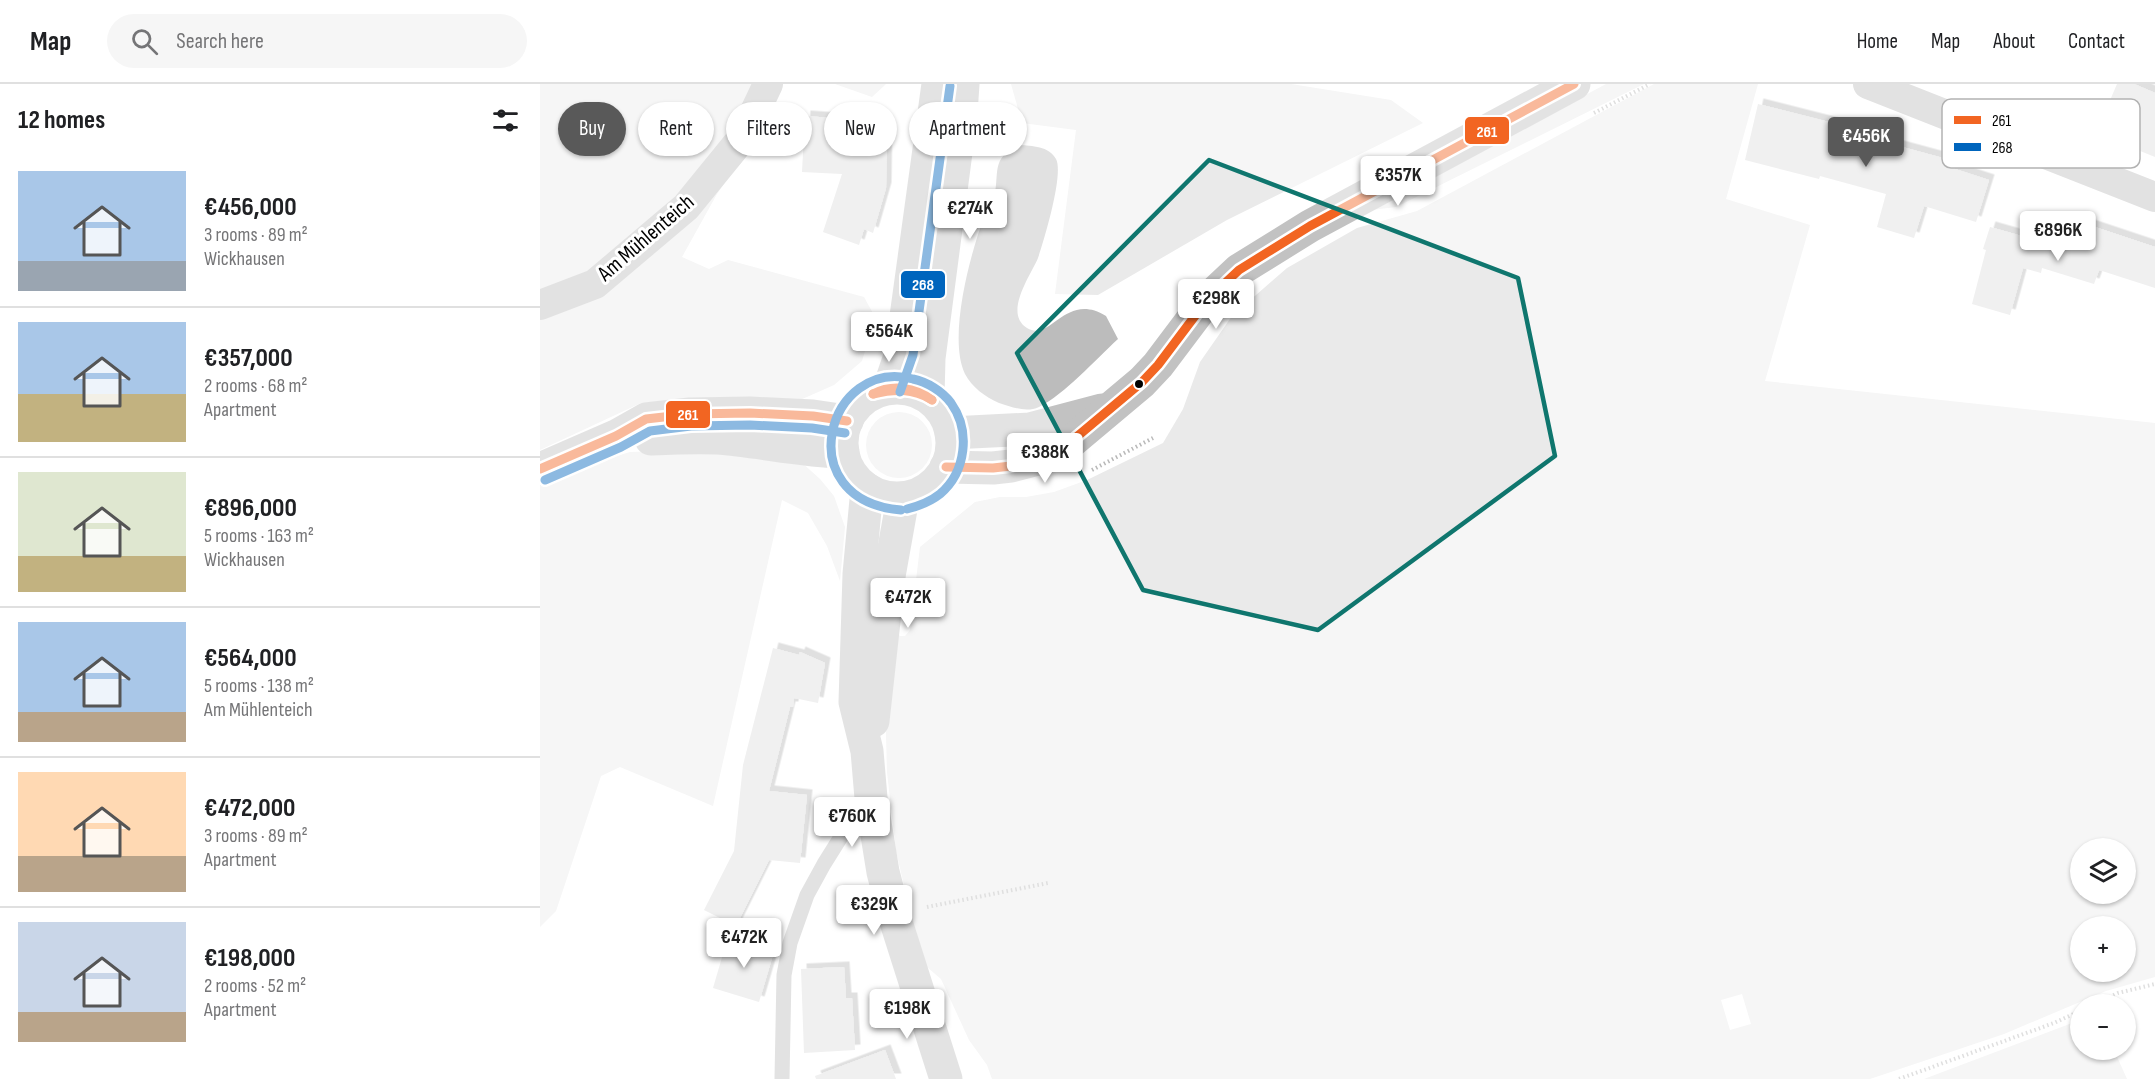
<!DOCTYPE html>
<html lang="en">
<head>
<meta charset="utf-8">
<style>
	body { margin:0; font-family:"Sofia Sans Condensed",sans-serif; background:#f6f6f6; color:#202124; height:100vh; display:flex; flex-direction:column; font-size:22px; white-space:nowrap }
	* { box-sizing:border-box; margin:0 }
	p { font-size:20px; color:#757577 }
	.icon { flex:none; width:33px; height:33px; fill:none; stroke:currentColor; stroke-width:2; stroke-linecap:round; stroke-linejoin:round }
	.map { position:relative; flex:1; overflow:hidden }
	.sheet { display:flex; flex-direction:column; background:#fff; width:540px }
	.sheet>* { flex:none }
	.hud { position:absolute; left:18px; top:18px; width:570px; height:54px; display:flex; gap:12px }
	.fabs { position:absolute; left:1530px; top:754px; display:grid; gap:12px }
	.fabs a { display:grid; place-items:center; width:66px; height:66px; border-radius:50%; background:#fff; box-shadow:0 2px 4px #0004; font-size:30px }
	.price { position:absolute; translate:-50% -51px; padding:0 14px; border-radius:6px; background:#fff; color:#222; font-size:20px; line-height:39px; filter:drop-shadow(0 2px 3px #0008) }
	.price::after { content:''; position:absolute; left:50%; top:36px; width:18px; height:14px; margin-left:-9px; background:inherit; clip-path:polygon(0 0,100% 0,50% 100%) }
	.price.selected { background:#595959; color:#fff }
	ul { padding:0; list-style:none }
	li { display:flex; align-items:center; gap:18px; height:150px; padding:0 18px }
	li+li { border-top:2px solid #e0e0e0 }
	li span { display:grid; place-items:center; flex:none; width:168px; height:120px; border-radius:0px; color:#555 }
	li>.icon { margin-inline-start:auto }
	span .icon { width:72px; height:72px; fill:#fffc; stroke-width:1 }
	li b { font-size:26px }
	h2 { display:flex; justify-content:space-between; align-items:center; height:72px; padding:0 18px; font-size:26px }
	.tag { padding:0 21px; border-radius:27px; background:#fff; box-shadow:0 2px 4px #0004; font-size:21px; line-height:54px }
	.tag.selected { background:#595959; color:#fff }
	header { display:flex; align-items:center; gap:36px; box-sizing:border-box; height:84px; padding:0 30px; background:#fff; border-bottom:2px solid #e0e0e0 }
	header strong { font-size:28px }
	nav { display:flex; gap:33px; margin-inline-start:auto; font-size:21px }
	.search { width:420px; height:54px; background:#f6f6f6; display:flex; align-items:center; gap:15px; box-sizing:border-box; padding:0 21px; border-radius:33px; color:#757577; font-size:22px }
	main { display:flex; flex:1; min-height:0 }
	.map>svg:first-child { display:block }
	.green { fill:#eaeaea; fill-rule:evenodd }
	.water { fill:#bcbcbc }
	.building { fill:#ddd; filter:url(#shadow) }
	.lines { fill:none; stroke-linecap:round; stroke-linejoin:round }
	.path { stroke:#b8b8b8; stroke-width:4; stroke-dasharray:1.5 3; stroke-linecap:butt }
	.service { stroke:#bebebe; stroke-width:15 }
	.minor { stroke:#bebebe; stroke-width:30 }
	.secondary { stroke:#c2c2c2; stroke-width:33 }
	.bus-1-casing { stroke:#fff; stroke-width:14 }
	.bus-2-casing { stroke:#fff; stroke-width:14 }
	.bus-1 { stroke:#f26522; stroke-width:9 }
	.bus-2 { stroke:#0065bd; stroke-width:9 }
	.marked { fill:none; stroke:#0f766e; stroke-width:4.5; stroke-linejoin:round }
	.bus-dot { fill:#000; stroke:#fff; stroke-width:2 }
	.labels { text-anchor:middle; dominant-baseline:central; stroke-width:6; stroke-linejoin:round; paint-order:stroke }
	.street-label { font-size:22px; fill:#000; stroke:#fff }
	.key { fill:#fff; stroke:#b2b2b2; stroke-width:1.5 }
	.key-label { font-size:16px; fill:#000 }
	.line-badge { stroke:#fff; stroke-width:2 }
	.badge-label { font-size:16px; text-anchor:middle; font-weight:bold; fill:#fff }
</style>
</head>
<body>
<header>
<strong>Map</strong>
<div class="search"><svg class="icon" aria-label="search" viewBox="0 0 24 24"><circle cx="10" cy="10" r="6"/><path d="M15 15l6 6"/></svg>Search here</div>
<nav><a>Home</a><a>Map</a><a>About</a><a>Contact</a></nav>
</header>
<main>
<section class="sheet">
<h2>12 homes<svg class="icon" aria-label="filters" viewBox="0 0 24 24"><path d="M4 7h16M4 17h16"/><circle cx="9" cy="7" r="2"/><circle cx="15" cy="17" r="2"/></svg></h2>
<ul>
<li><span style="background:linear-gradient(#a9c7e8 75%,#9aa5b1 0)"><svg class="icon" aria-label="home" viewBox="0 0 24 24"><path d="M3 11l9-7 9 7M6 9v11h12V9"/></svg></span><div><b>€456,000</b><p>3 rooms · 89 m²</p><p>Wickhausen</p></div></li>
<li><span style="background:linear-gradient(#a9c7e8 60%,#c2b280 0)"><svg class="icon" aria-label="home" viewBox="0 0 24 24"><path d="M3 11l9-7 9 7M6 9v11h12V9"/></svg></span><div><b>€357,000</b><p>2 rooms · 68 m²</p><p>Apartment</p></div></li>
<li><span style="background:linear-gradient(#dfe7d0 70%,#c2b280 0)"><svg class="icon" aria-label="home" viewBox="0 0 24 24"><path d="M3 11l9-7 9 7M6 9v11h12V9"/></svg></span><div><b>€896,000</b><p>5 rooms · 163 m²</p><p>Wickhausen</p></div></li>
<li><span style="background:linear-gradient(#a9c7e8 75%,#b9a48a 0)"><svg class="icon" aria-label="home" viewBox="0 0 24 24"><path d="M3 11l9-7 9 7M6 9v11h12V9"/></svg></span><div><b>€564,000</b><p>5 rooms · 138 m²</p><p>Am Mühlenteich</p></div></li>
<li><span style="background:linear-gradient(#ffd9b3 70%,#b9a48a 0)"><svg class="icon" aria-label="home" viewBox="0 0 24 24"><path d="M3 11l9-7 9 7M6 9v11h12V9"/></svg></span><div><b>€472,000</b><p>3 rooms · 89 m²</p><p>Apartment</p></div></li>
<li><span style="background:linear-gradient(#c9d6e8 75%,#b9a48a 0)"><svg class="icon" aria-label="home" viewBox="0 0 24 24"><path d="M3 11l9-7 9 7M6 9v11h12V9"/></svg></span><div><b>€198,000</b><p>2 rooms · 52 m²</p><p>Apartment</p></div></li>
</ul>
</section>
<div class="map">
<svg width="1615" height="995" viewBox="0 0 1615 995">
	<defs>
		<filter id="shadow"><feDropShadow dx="5.5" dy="-5.5" stdDeviation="0" flood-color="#0004"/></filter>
	</defs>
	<rect width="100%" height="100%" fill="#fff"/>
	<g class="green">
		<path d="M 0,0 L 235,0 L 215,55 L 177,110 L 142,173 L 169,185 L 188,176 L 324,213 L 335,233 L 322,277 L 294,301 L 260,316 L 101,319 L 0,366 Z"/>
		<path d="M 295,0 L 346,0 L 332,13 Z"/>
		<path d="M 471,0 L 751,0 L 851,16 L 883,39 L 687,136 L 558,211 L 515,210 L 536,46 L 482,39 Z"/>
		<path d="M 1066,0 L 1104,0 L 856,123 L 831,126 Z"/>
		<path d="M 1114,0 L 1218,0 L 1186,115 L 1270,141 L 1225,297 L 1615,339 L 1615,893 L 1566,907 L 1464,950 L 1330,995 L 452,995 L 447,981 L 429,956 L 401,895 L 387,883 L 372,836 L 356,767 L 347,688 L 345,613 L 368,474 L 358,550 L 360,552 L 365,552 L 370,546 L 380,463 L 435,418 L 460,413 L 486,413 L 514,408 L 547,396 L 623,359 L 643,325 L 660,278 L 692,232 L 747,184 L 817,144 L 877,127 ZM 1540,765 L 1586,765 L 1586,810 L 1540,810 ZM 1540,843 L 1586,843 L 1586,888 L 1540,888 ZM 1202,910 L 1211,940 L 1190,946 L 1181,916 Z"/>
		<circle cx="359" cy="361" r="33"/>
		<path d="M 160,366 L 260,377 L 280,395 L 294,412 L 305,443 L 300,497 L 287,462 L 268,429 L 242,416 L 173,722 L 80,683 L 61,692 L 16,827 L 0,843 L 0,401 L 24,388 L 90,368 Z"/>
		<path d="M 1540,936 L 1540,966 L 1574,966 L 1587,995 L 1384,995 Z"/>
	</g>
	<path class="water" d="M 479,61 C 492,62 509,62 516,75 C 524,90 504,156 498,174 C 491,191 463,229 487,244 C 511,259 525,207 566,232 L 578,255 C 555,276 525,310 499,323 C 486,329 472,323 459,319 C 445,313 432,303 425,290 C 408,255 429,175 442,139 C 445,130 452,123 454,114 C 460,89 450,74 479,61 Z"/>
	<g class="building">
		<path d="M 1577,0 L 1594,0 L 1615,9 L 1615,73 L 1556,49 Z"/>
		<path d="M 1218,20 L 1293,39 L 1292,44 L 1414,77 L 1412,84 L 1449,96 L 1436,138 L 1384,122 L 1374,154 L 1337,143 L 1346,110 L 1280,92 L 1279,95 L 1205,76 Z"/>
		<path d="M 265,32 L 347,38 L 346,104 L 333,149 L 324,145 L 319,161 L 283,148 L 302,90 L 262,88 Z"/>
		<path d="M 1537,137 L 1615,163 L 1615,204 L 1559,186 L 1554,200 L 1502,184 L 1501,189 L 1483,184 L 1470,231 L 1432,220 L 1446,166 L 1443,165 L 1450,143 L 1528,165 Z"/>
		<path d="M 233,564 L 259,571 L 260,568 L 285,579 L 278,619 L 254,614 L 253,623 L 250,623 L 229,707 L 267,711 L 260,779 L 229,776 L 196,842 L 164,826 L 194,767 L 203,681 Z"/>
		<path d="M 188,853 L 234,867 L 219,918 L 173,904 Z"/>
		<path d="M 304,883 L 306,914 L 312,914 L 315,966 L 264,969 L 261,885 Z"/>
		<path d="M 345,966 L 356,995 L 276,995 L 275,992 Z"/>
	</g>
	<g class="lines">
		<g class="path">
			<path d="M 1054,29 L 1110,0"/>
			<path d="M 552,386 L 613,354"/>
			<path d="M 387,823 L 508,799"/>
			<path d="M 1553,921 L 1578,909 L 1615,900"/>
			<path d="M 1359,995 L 1514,939 L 1540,927"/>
		</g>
		<path class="service" d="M 242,995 L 244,891 L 250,859 L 267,811 L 284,780 L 309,740 L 333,731"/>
		<g class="minor">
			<path d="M 1328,0 L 1615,113"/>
			<path d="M 0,221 L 55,200 L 146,123 L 203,53 L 228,0"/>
		</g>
		<g class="secondary">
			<path d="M 349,304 L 361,269 L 398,0"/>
			<circle cx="357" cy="359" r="55"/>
			<path d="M 388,313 L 389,274 L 421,30 L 423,0"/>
			<path d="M 411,349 L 490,345 L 562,326"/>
			<path d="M 111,355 C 133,354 155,353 177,354 C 219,357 260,367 303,368"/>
			<path d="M 406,383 L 453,384 L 471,382 L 498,375 L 521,366 L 602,298 L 618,281 L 667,216 L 699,186 L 770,142 L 1034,0"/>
			<path d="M 0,385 L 76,352 L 106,335 L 150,330 L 210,329 L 273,332 L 307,337"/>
			<path d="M 327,405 L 319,490 L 315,618 L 327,667 L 331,714 L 343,788 L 356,838 L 406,995"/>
			<path d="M 333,637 L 349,492 L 363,414"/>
		</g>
		<g class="bus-1-casing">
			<g id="bus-1">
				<path d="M 333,310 C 352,300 375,303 392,316"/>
				<path d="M 333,310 C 354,305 373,304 392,316"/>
				<path d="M 406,383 L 453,384 L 471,382 L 498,375 L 521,366 L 602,298 L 618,281 L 667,216 L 699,186 L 770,142 L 1034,0"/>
				<path d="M 0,385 L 76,352 L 106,335 L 150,330 L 210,329 L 273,332 L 307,337"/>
			</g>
		</g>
		<g class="bus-2-casing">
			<g id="bus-2">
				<path d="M 360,308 L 373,271 L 410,2"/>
				<path d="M 5,396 L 81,363 L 110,347 L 151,342 L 210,341 L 272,344 L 305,349"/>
				<path d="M 361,426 C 247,416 288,272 373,295 C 387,298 402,307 411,319 C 431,347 426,388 400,410 C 390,418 379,422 367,425"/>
			</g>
		</g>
		<use href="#bus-1" class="bus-1"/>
		<use href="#bus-2" class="bus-2"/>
	</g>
	<path d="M0 0H1615V995H0ZM 669,76 L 978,194 L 1015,372 L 778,546 L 603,506 L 477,269 Z" fill="#fff" fill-opacity=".55" fill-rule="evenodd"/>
	<path class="marked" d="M 669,76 L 978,194 L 1015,372 L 778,546 L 603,506 L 477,269 Z"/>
	<circle class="bus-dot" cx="599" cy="300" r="5"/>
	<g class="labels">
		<g class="street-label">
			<text transform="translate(106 154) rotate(-41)">Am Mühlenteich</text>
		</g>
	</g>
	<rect x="1402" y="15" width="198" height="69" rx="9" class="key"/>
	<rect x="1414" y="32" width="27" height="8" fill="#f26522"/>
	<rect x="1414" y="59" width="27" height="8" fill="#0065bd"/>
	<g class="key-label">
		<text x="1452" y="42">261</text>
		<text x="1452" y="69">268</text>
	</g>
	<g class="line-badge">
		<rect x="924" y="32" width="46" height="29" rx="6" fill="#f26522"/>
		<rect x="360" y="186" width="46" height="29" rx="6" fill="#0065bd"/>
		<rect x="125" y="316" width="46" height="29" rx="6" fill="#f26522"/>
	</g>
	<g class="badge-label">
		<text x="947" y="53">261</text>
		<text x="383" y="206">268</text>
		<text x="148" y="336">261</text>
	</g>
</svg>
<div class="fabs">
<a><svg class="icon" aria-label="layers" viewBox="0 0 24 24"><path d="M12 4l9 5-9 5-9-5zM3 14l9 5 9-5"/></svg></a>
<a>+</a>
<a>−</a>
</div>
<b class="price selected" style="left:1326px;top:84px">€456K</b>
<b class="price" style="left:858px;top:123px">€357K</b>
<b class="price" style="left:430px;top:156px">€274K</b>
<b class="price" style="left:1518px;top:178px">€896K</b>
<b class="price" style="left:676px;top:246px">€298K</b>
<b class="price" style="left:349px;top:279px">€564K</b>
<b class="price" style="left:505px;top:400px">€388K</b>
<b class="price" style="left:368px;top:545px">€472K</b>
<b class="price" style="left:312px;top:764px">€760K</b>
<b class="price" style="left:334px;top:852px">€329K</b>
<b class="price" style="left:204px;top:885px">€472K</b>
<b class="price" style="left:367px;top:956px">€198K</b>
<div class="hud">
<a class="tag selected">Buy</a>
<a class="tag">Rent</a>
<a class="tag">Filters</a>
<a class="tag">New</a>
<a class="tag">Apartment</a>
</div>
</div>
</main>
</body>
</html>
